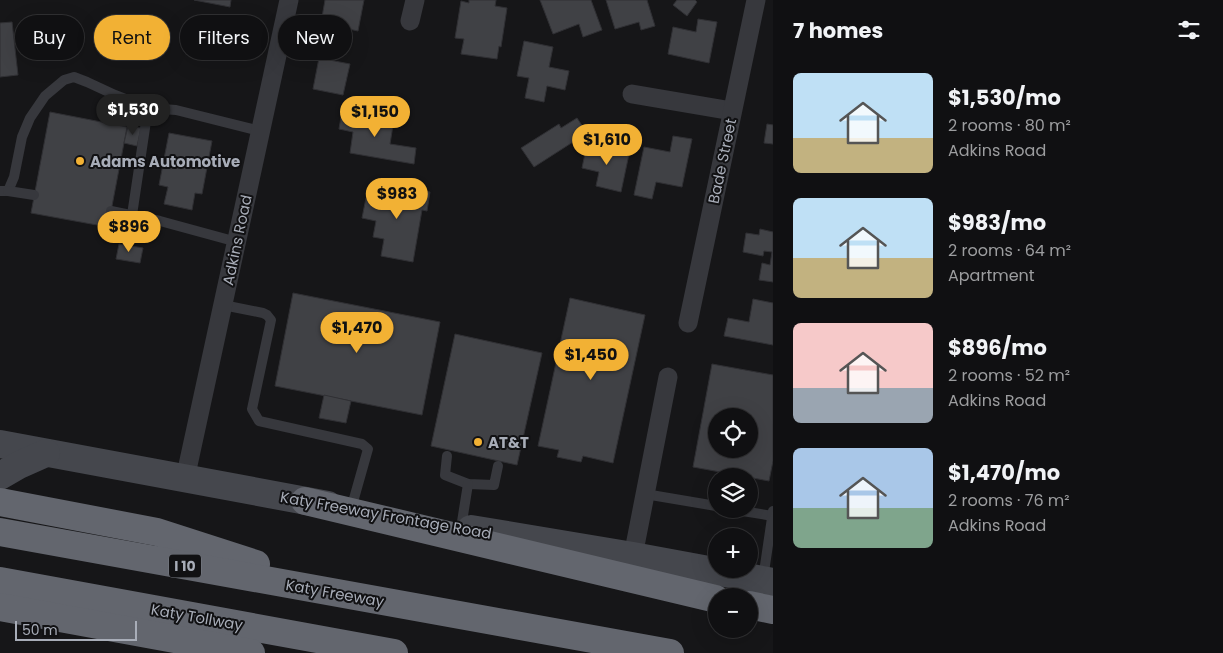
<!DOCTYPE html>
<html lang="en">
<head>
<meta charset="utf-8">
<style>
	body { margin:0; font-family:Poppins,sans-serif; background:#1e1e20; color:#f1f3f6; height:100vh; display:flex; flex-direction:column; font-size:19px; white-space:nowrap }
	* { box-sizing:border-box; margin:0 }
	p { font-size:16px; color:#9c9d9f }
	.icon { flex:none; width:28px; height:28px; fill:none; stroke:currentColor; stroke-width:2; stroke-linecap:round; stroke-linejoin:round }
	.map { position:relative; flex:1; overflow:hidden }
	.details { display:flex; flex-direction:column; background:#101012; width:450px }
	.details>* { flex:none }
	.top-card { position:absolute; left:15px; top:15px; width:475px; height:45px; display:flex; gap:10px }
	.fabs { position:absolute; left:708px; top:408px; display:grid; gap:10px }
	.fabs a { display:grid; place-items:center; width:50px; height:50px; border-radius:50%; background:#101012; box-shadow:0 5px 20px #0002,0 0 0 1px #303032; font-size:25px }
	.scale { position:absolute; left:15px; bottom:12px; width:122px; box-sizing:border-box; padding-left:5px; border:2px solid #a8adb8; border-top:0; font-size:14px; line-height:18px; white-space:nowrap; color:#a8adb8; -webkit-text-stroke:4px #111113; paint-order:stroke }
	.price { position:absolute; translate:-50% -42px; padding:0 11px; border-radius:18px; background:#f2b134; color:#111; font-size:16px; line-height:32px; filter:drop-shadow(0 1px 2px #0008) }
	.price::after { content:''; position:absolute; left:50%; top:30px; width:15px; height:11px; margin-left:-8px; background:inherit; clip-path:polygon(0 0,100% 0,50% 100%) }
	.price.selected { background:#222; color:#fff }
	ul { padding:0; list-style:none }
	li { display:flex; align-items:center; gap:15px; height:125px; padding:0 20px }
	li span { display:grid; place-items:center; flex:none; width:140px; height:100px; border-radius:8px; color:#555 }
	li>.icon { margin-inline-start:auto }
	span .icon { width:60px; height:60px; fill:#fffc; stroke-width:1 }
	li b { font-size:21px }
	h2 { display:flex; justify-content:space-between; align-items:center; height:60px; padding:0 20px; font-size:21px }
	.pill { padding:0 18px; border-radius:22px; background:#101012; box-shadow:0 5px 20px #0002,0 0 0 1px #303032; font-size:18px; line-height:45px }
	.pill.selected { background:#f2b134; color:#111 }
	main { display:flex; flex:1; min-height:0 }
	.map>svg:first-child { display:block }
	.building { fill:#404145; stroke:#303034; fill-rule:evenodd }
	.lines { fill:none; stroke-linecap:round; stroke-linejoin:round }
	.service { stroke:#37383d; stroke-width:10 }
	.minor { stroke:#37383d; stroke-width:19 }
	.secondary { stroke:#45474d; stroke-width:28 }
	.motorway { stroke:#63666e; stroke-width:28 }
	.poi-dot { fill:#f2b134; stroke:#111113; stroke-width:2 }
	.labels { text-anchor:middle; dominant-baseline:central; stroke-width:4; stroke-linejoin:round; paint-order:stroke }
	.shield { fill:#111113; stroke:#7b7e86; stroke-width:1 }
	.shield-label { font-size:14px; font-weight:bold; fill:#a8adb8 }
	.poi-label { font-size:15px; font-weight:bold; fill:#a8adb8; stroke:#111113; text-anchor:start }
	.street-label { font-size:15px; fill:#a8adb8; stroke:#111113 }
</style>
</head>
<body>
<main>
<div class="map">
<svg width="773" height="653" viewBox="0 0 773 653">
	<rect width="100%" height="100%" fill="#161618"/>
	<g class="building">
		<path d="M 194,0 L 231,0 L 230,7 Z"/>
		<path d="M 325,0 L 364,0 L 358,31 L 321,23 Z"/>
		<path d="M 469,0 L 496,0 L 495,6 L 507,8 L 501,47 L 499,46 L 497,59 L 461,54 L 464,39 L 455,38 L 461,1 L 469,3 Z"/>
		<path d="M 540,0 L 591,0 L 602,30 L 583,37 L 579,24 L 553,34 Z"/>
		<path d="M 606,0 L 647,0 L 655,26 L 641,30 L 639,22 L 615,29 Z"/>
		<path d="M 677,0 L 695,0 L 697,2 L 687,16 L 673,5 Z"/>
		<path d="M 698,19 L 717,22 L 709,63 L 668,54 L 673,27 L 696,32 Z"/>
		<path d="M 12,22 L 18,75 L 0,77 L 0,23 Z"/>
		<path d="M 524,41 L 553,47 L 549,67 L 569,71 L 565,90 L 547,86 L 544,102 L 525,98 L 529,78 L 517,76 Z"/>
		<path d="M 319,58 L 350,64 L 343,95 L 313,89 Z"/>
		<path d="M 342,111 L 394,119 L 390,144 L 416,148 L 414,164 L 350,153 L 353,132 L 339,129 Z"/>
		<path d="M 50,112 L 127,127 L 108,227 L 31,213 Z"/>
		<path d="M 577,118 L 587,133 L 534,167 L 521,148 L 559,124 L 561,128 Z"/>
		<path d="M 767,124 L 773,125 L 773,144 L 764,143 Z"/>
		<path d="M 128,126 L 141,128 L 137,146 L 124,143 Z"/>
		<path d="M 169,133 L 212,141 L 202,194 L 195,193 L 192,210 L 164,204 L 168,187 L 159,185 Z"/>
		<path d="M 673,136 L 692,139 L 682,187 L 656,182 L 652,199 L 634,195 L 644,147 L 670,152 Z"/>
		<path d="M 587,144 L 629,154 L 621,192 L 596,186 L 599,172 L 582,168 Z"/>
		<path d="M 383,184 L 430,192 L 427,211 L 422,210 L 413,262 L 381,256 L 384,239 L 373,237 L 376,221 L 362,218 L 366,198 L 380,200 Z"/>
		<path d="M 760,229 L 773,232 L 773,282 L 759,280 L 762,263 L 770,265 L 772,252 L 764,251 L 763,256 L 743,252 L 746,233 L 759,235 Z"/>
		<path d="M 119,244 L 143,248 L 140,263 L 116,259 Z"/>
		<path d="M 293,293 L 440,322 L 422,415 L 275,386 Z"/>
		<path d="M 570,298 L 645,315 L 613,463 L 583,456 L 581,462 L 557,457 L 559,450 L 538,446 Z"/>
		<path d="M 753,299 L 773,303 L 773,345 L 724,336 L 728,318 L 749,322 Z"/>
		<path d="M 455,334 L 542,353 L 517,465 L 431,446 Z"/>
		<path d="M 712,364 L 773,375 L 773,461 L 769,481 L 693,467 ZM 716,416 L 749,416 L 749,449 L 716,449 Z"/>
		<path d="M 324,395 L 351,401 L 346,423 L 319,418 Z"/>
	</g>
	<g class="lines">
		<g class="service">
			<path d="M 0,191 L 8,191 L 14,177 L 22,137 L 30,118 L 45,96 L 64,80 L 74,77 L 87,82 L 115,95 L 148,108"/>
			<path d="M 8,191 L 34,195"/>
			<path d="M 111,211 L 160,221 L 237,242"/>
			<path d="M 132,215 L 148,108 L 176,110 L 260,131"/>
			<path d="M 223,305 L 263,313 L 267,315 L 271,320 L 252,409 L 259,421 L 362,444 L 368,449 L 351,509"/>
			<path d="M 447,456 L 445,475 L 468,484 L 494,485 L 498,466"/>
			<path d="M 645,494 L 716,506"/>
			<path d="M 730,509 L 773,516"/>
			<path d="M 461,528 L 468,484"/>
			<path d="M 763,579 L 773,511"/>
		</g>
		<g class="minor">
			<path d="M 410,21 L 415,0"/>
			<path d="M 632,94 L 732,111"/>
			<path d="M 688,323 L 756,0"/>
			<path d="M 185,479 L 289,0"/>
			<path d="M 633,556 L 668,377"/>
		</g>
		<g class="secondary">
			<path d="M 0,444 L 328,505"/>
			<path d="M 0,476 L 19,465 L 46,453"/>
			<path d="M 471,529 L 633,556 L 773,582"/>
		</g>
		<g class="motorway">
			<path d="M 305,501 L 716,599"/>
			<path d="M 0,502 L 157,532 L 256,564"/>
			<path d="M 0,532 L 670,653"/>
			<path d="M 0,581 L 394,653"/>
			<path d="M 749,605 L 773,610"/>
			<path d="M 0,607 L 251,653"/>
		</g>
	</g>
	<g class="poi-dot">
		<circle cx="80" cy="161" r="5"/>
		<circle cx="478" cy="442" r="5"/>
	</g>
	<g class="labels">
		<rect class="shield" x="169" y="554.5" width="32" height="23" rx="4"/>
		<g class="shield-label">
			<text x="185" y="566">I 10</text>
		</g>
		<g class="poi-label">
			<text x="90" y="161">Adams Automotive</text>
			<text x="488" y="442">AT&amp;T</text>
		</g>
		<g class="street-label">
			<text transform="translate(722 161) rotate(-78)">Bade Street</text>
			<text transform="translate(237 240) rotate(-78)">Adkins Road</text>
			<text transform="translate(386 515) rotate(10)">Katy Freeway Frontage Road</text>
			<text transform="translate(335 593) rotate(10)">Katy Freeway</text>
			<text transform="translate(197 617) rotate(10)">Katy Tollway</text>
		</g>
	</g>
</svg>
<div class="fabs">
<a><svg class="icon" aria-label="locate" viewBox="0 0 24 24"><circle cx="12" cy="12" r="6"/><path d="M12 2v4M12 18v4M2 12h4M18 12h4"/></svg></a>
<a><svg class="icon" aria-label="layers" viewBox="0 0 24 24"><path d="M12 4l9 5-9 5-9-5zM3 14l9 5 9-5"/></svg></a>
<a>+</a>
<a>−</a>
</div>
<div class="scale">50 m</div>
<b class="price selected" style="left:133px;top:136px">$1,530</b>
<b class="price" style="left:375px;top:138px">$1,150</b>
<b class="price" style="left:607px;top:166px">$1,610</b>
<b class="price" style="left:397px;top:220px">$983</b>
<b class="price" style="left:129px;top:253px">$896</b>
<b class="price" style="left:357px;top:354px">$1,470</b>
<b class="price" style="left:591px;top:381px">$1,450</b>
<div class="top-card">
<a class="pill">Buy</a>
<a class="pill selected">Rent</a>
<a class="pill">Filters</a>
<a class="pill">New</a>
</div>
</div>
<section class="details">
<h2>7 homes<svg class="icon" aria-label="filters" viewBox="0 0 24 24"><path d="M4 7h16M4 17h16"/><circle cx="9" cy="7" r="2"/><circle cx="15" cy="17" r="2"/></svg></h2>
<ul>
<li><span style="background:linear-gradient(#bfe0f5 65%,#c2b280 0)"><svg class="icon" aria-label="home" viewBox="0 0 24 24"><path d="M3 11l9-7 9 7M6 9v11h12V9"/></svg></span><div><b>$1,530/mo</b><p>2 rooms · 80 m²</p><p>Adkins Road</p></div></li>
<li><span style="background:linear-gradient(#bfe0f5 60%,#c2b280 0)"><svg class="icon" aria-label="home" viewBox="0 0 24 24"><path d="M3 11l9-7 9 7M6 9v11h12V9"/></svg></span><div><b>$983/mo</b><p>2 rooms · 64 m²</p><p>Apartment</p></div></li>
<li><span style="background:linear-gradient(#f6c9c9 65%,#9aa5b1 0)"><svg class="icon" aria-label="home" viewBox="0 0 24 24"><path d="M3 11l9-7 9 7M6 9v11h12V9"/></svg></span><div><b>$896/mo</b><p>2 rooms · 52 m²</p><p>Adkins Road</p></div></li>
<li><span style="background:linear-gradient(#a9c7e8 60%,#7fa58c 0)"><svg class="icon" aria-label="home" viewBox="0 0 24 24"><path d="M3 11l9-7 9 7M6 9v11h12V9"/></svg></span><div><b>$1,470/mo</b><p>2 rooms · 76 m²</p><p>Adkins Road</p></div></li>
</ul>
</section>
</main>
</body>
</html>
